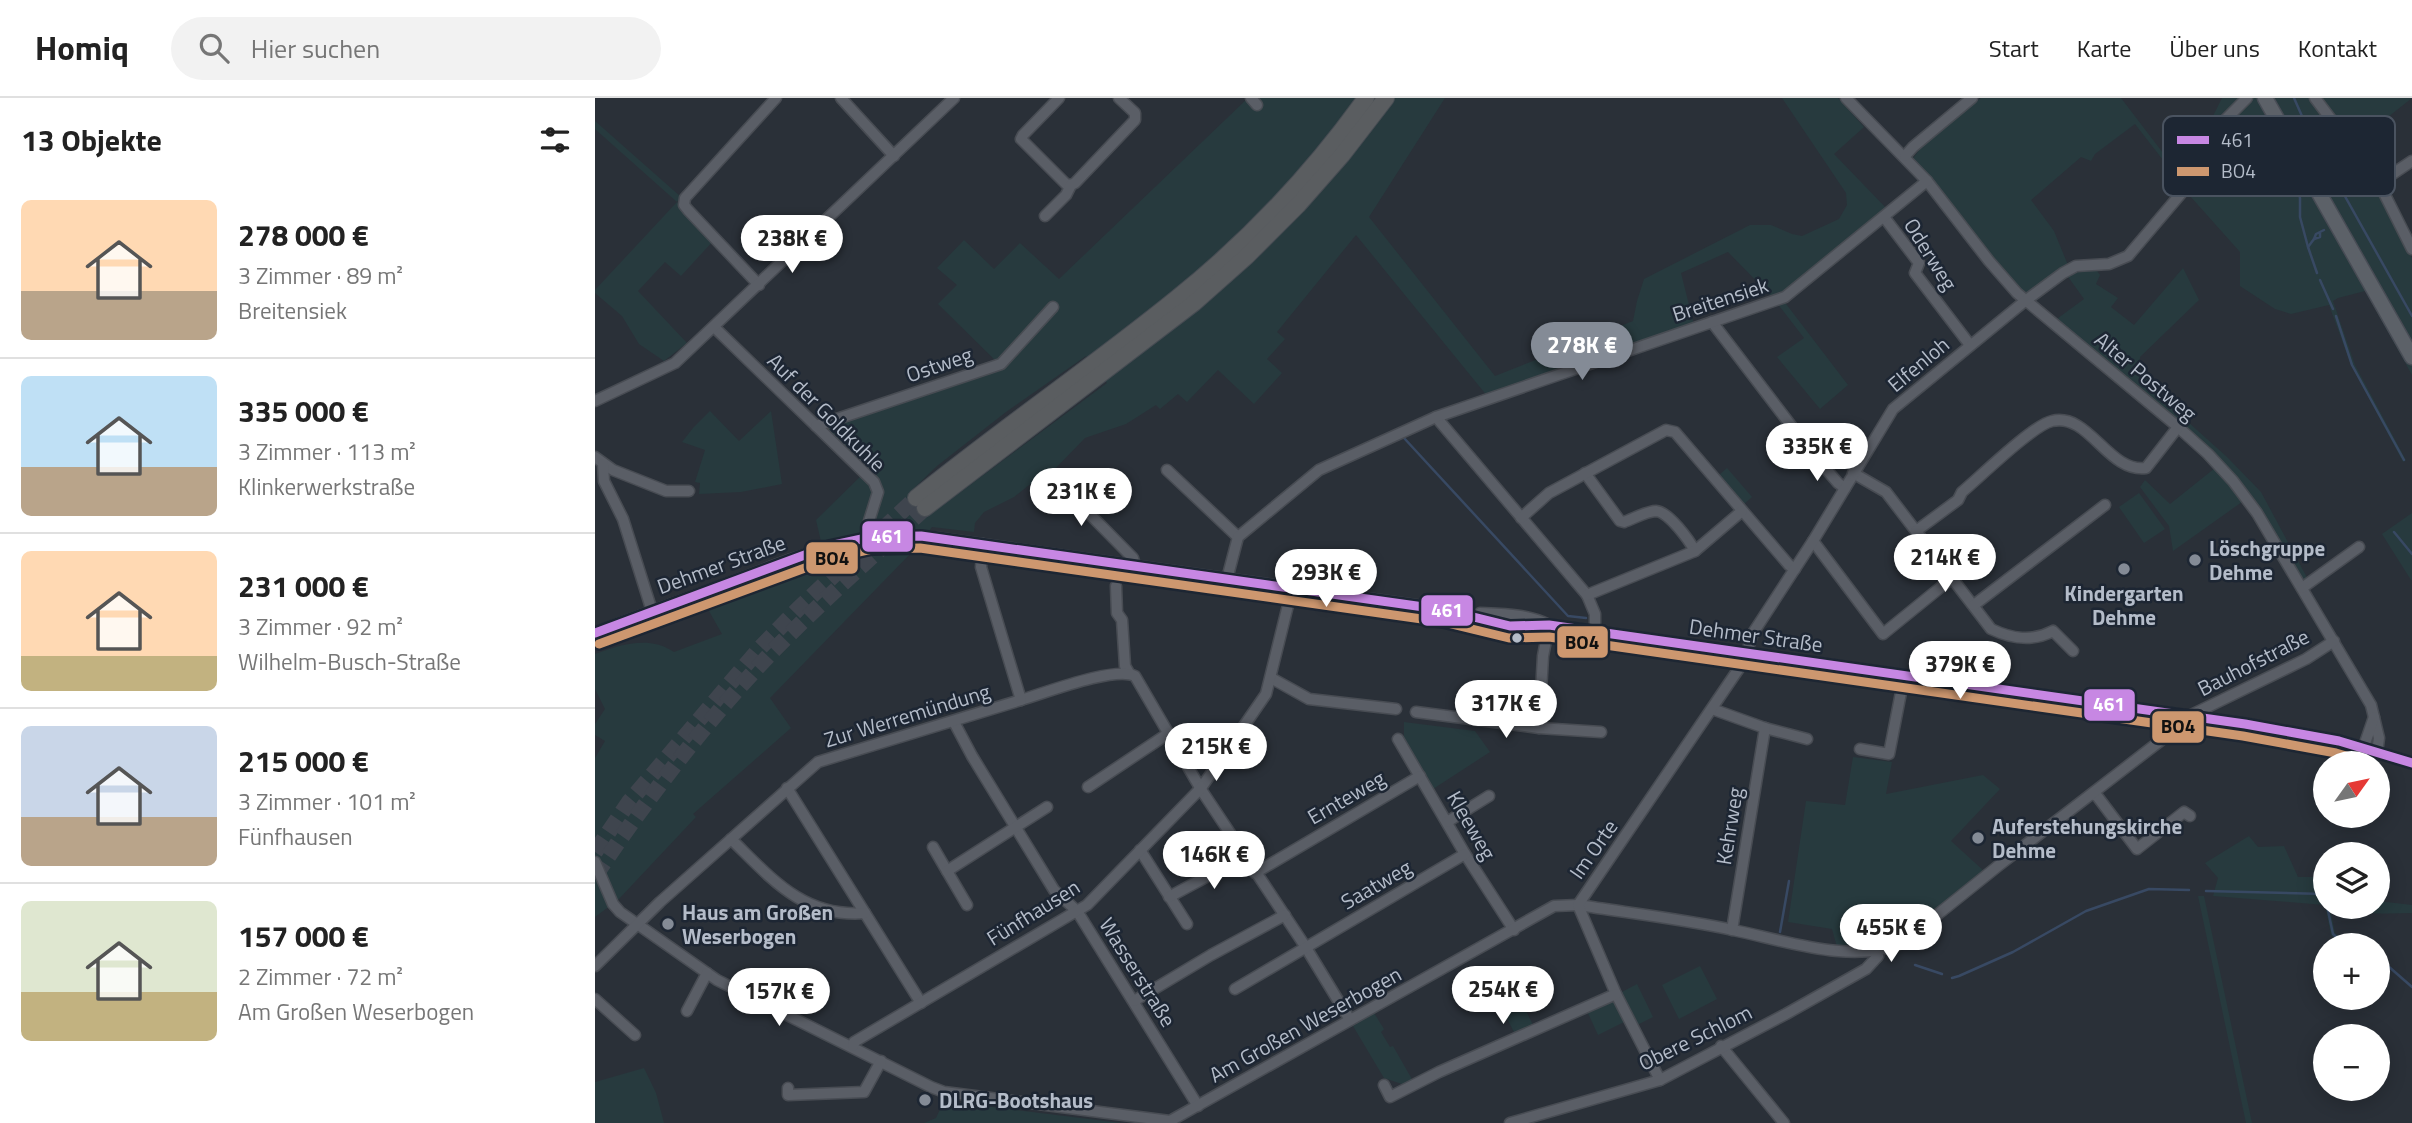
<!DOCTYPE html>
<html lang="de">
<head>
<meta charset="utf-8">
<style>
	body { margin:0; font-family:"Titillium Web",sans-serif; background:#f2f2f2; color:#222; height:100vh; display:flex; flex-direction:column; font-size:26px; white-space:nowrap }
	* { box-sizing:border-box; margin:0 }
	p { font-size:23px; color:#767676 }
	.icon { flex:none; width:38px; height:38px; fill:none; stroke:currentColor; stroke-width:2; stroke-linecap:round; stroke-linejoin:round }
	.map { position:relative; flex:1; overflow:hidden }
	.sheet { display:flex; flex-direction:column; background:#fff; width:595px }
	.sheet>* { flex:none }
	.needle { width:46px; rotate:57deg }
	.controls { position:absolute; left:1718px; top:653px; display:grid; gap:14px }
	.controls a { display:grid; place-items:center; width:77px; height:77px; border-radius:50%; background:#fff; box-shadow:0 4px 18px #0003; font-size:35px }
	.price { position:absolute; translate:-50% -60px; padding:0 16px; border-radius:24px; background:#fff; color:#222; font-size:23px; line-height:46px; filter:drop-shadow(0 2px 4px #0008) }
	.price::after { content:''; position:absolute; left:50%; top:42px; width:21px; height:16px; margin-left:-10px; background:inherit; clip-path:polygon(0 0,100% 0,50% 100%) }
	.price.current { background:#848b96; color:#fff }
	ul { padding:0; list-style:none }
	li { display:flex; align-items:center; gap:21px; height:175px; padding:0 21px }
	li+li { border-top:2px solid #e0e0e0 }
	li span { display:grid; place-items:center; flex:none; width:196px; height:140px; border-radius:10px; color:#555 }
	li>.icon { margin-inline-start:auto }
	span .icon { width:84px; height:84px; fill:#fffc; stroke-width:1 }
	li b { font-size:30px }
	h2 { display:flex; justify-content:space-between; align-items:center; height:84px; padding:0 21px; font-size:30px }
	header { display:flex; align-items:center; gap:42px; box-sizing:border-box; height:98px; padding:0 35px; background:#fff; border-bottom:2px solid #e0e0e0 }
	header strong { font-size:33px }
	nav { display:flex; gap:38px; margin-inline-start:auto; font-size:24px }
	.search { width:490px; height:63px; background:#f2f2f2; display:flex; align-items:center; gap:18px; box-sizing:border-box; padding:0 24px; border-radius:38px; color:#767676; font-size:26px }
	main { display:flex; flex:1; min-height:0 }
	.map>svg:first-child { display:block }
	.green { fill:#273a3e; fill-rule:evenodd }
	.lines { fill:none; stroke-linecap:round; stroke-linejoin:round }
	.stream { stroke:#384963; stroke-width:2.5 }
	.highway-tunnel { stroke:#3f454e; stroke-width:16; stroke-dasharray:16 8; stroke-linecap:butt }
	.minor-casing { stroke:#484c53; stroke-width:13 }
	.major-casing { stroke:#484c55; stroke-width:17 }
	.highway-casing { stroke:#474c53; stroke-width:18 }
	.minor { stroke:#5a5e66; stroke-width:10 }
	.major { stroke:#5c6168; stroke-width:14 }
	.highway { stroke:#5a5d60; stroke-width:16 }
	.bus-1-casing { stroke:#1d2633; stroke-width:14 }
	.bus-2-casing { stroke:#1d2633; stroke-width:14 }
	.bus-1 { stroke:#c787e3; stroke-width:9 }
	.bus-2 { stroke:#cd976f; stroke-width:9 }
	.poi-dot { fill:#848b96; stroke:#1d2633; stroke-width:2.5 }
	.bus-dot { fill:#b4bcc9; stroke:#1d2633; stroke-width:2.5 }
	.labels { text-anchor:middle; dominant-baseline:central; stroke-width:5; stroke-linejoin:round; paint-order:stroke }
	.street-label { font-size:21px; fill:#b4bcc9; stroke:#1d2633 }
	.poi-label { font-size:21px; font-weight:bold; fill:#b4bcc9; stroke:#1d2633; text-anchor:start }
	.key { fill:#1d2633; stroke:#4a5360; stroke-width:2 }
	.key-label { font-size:19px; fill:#b4bcc9 }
	.line-badge { stroke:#1d2633; stroke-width:2.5 }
	.badge-label { font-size:19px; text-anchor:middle; font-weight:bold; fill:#fff }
	.pale-badge-label { font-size:19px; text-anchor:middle; font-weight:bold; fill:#111 }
</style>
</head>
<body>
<header>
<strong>Homiq</strong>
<div class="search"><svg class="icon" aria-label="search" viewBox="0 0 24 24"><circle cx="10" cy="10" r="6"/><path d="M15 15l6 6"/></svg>Hier suchen</div>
<nav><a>Start</a><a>Karte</a><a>Über uns</a><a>Kontakt</a></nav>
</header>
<main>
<section class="sheet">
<h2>13 Objekte<svg class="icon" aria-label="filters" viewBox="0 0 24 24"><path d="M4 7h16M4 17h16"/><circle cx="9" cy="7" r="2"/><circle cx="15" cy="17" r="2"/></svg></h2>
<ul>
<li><span style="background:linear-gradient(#ffd9b3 65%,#b9a48a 0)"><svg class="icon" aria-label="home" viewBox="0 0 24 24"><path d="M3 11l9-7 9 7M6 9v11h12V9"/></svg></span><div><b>278 000 €</b><p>3 Zimmer · 89 m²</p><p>Breitensiek</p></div></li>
<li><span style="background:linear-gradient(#bfe0f5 65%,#b9a48a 0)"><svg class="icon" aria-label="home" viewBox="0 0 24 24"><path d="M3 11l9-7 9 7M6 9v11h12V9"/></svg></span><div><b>335 000 €</b><p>3 Zimmer · 113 m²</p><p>Klinkerwerkstraße</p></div></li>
<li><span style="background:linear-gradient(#ffd9b3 75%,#c2b280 0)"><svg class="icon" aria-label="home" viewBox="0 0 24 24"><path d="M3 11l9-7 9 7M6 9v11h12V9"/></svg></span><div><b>231 000 €</b><p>3 Zimmer · 92 m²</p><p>Wilhelm-Busch-Straße</p></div></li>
<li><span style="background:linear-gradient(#c9d6e8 65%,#b9a48a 0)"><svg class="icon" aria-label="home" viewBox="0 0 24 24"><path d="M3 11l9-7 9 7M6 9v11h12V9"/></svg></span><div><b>215 000 €</b><p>3 Zimmer · 101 m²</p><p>Fünfhausen</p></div></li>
<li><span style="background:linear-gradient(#dfe7d0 65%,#c2b280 0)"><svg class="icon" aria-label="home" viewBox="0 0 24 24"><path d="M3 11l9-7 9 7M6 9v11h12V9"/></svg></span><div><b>157 000 €</b><p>2 Zimmer · 72 m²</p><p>Am Großen Weserbogen</p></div></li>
</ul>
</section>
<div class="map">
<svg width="1817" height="1025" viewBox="0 0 1817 1025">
	<rect width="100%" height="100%" fill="#2a3038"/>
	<g class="green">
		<path d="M 653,0 L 850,0 L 774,119 L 900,278 L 1038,223 L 1042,203 L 1049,181 L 1155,127 L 1176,127 L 1197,136 L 1207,138 L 1244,121 L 1252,107 L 1251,95 L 1187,0 L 1243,0 L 1269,29 L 1239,56 L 1293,112 L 1185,198 L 1253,287 L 1225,311 L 1182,259 L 1209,240 L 1179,201 L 1133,154 L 1086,175 L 1099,227 L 893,299 L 761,137 L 682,234 L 690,241 L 672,261 L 687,275 L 659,306 L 623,272 L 592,304 L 583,296 L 565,311 L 561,307 L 531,326 L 490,340 L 456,375 L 453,372 L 419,399 L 389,414 L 380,425 L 379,434 L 337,429 L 318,453 L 175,600 L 196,630 L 98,716 L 101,719 L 23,802 L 0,819 L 0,660 L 10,643 L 0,637 L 0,626 L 10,611 L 0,591 L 0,556 C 25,547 54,537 79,554 L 127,536 L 110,506 L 166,483 L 230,461 L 221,422 L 273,371 L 222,324 L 403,265 L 343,206 L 362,187 L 342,170 L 369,142 L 399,171 L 425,145 L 464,181 ZM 491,258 L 512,285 L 332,419 L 314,395 L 342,368 L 411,314 Z"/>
		<path d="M 1386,0 L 1526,0 L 1578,68 C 1603,51 1614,26 1627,0 L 1817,0 L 1754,50 L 1784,92 L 1817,160 L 1817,277 L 1770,193 L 1743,200 L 1738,203 L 1760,267 L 1811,362 L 1808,364 L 1756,267 L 1734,207 L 1696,216 L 1680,211 L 1645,188 L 1645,154 L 1595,98 L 1589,97 L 1594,89 L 1575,71 L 1540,26 L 1500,56 L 1496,63 L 1486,59 L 1436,102 L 1459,133 L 1475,172 L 1500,170 L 1505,177 L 1501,186 L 1523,200 L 1516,209 L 1539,227 L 1588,170 L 1604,202 L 1545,259 L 1544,269 L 1573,306 L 1632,359 L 1666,394 L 1716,487 L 1710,496 L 1654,399 L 1578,453 L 1574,428 L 1545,389 L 1550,382 L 1575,406 L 1625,366 L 1455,226 L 1489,201 L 1471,176 L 1432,202 L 1316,63 L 1325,51 Z"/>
		<path d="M 0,23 L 86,99 L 82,104 L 119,142 L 86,178 L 70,164 L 43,193 L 92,245 L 69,263 L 44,246 L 27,218 L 0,195 L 0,192 L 82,104 L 0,31 Z"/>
		<path d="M 115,313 L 144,343 L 176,313 L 187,386 L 146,394 L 104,396 L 105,385 L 100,384 L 110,352 L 87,344 L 98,330 Z"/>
		<path d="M 1132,370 L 1157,399 L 1149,406 L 1124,377 Z"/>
		<path d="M 1544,395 L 1570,431 L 1549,445 L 1524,409 Z"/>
		<path d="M 1817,415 L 1817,482 L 1816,482 L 1787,436 Z"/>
		<path d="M 809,624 L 880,633 L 895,654 L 838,691 L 809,643 Z"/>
		<path d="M 1258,659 L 1297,664 L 1291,696 L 1388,677 L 1405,691 L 1356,743 L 1390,774 L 1299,844 L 1281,850 L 1242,849 L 1237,831 L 1193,824 L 1211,703 L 1250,707 Z"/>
		<path d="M 1654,738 L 1663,749 L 1689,748 L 1703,779 L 1731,779 L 1731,808 L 1783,808 L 1783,803 L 1817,807 L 1817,815 C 1789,816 1763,816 1735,810 L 1740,835 L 1756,847 L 1745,847 L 1736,837 L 1730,807 L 1618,798 L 1623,780 L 1610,765 Z"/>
		<path d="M 1603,798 L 1609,798 L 1657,1025 L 1651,1025 Z"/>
		<path d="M 1105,868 L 1122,901 L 1084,921 L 1067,887 Z"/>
		<path d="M 914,878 L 939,929 L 921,938 L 904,905 L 911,901 L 903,884 Z"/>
		<path d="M 1042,886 L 1058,919 L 1040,928 L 1025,895 Z"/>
		<path d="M 1016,902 L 1022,904 L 1031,923 L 1003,937 L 992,913 Z"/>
		<path d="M 779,915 L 789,931 L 786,934 L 795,949 L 798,948 L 818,983 L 810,987 L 789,980 L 758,928 Z"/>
		<path d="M 49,970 L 61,995 L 69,1025 L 0,1025 L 0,984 Z"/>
		<path d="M 349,1003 L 526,1025 L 329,1025 L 341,1020 Z"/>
	</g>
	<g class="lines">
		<g class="stream">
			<path d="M 1699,0 L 1714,34 L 1817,218"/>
			<path d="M 1702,90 L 1705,100 L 1705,119 L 1713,149"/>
			<path d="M 1725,135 L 1725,139 L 1719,141 L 1721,136 L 1729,132"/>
			<path d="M 1719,141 L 1713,149 L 1722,175"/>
			<path d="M 1725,182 L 1738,211"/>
			<path d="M 1741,218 L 1757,267 L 1809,362"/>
			<path d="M 809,340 L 973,518 L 991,520"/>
			<path d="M 1799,434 L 1817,456"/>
			<path d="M 1611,793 L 1729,796"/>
			<path d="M 1732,808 L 1738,836 L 1750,847"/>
			<path d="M 1185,834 L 1194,783"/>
			<path d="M 1783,863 L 1793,868 L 1817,889"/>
			<path d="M 1320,867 L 1347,876"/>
			<path d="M 1357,880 L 1364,878 L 1418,854 L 1491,813 L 1554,791 L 1594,792"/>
		</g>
		<g class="highway-tunnel">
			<path d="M 0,754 L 34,704 L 165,550 L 204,510 L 321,400"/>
			<path d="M 0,778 C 53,699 112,622 178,553 C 227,503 279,457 330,410"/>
		</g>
		<g class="minor-casing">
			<g id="minor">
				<path d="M 246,0 L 299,58"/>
				<path d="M 464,0 L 428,37 L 426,41 L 471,86 L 476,87"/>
				<path d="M 656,0 L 662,7"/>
				<path d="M 1251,0 L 1332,83 L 1394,163 L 1422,195 L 1583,329 L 1613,356 L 1638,383 L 1662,415 L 1776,607 L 1784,640 L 1782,655"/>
				<path d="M 1720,0 L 1784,85 L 1817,151"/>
				<path d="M 1310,58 L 1318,49 L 1377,0"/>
				<path d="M 1784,85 L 1817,63"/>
				<path d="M 450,118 L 471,97 L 476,87 L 480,85 L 540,22 L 540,15 L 524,0"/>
				<path d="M 1289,119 L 1324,165 L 1320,175 L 1375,247"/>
				<path d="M 164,187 L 93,112 L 89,107 L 90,100 L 181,0"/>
				<path d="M 1117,224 L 1217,355 L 1243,385 L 1250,390"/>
				<path d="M 119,229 L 279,384 L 283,394 L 274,423 L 276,439"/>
				<path d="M 0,303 L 80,265 L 359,0"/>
				<path d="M 841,319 L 992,497 L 1000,516 L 1000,534"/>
				<path d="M 221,328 L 406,266 L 458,209"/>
				<path d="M 0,359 L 18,372 L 71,393 L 94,393"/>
				<path d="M 8,366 L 9,383 L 28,421 L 57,513"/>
				<path d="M 572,372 L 643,439"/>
				<path d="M 990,375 L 1025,423 L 1029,424 C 1038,421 1052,413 1061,413 C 1074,414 1094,442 1100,453"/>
				<path d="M 1258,375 L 1291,394 L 1396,531 C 1417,541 1437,544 1458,533 L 1478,553"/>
				<path d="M 457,378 L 538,460 L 540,468"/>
				<path d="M 926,420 L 954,395 L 1071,332 L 1080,334 L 1194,467 L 1200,471"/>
				<path d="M 1321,433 L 1363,402 L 1367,394 C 1385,379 1438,327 1457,323 C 1494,314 1513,375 1551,370 L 1583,329"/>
				<path d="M 1218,443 L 1288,536 L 1357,480"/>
				<path d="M 632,481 L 643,439 L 724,372 L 841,319 L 1190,199 L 1332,83"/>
				<path d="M 521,488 L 522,515 L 527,522 L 530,568 L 534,575"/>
				<path d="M 1707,490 L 1764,449"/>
				<path d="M 992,497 L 1100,453 L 1147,413"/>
				<path d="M 1379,507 L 1510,407"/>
				<path d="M 850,512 C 882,519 921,535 954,527 L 1650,626 L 1744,643 L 1817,665"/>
				<path d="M 885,515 C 908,516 933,516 954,527"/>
				<path d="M 0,535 C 42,518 84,503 126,488 C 199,460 264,430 344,440 L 855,512"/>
				<path d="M 676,580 L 714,601 L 801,611"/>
				<path d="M 426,602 C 450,595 519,568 540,578 L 607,693 L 710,848 L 755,922"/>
				<path d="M 1117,611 L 1170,630 L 1212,641"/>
				<path d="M 821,614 L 944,630 L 1006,634"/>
				<path d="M 359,624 L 377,658 L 459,792 L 482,813 L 603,1008"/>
				<path d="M 944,630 L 948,558 L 954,527"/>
				<path d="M 803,641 L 870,756 L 919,832"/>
				<path d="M 1265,651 L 1294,656 L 1309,579"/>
				<path d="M 1768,651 L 1779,619"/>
				<path d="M 493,689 L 574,635"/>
				<path d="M 192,690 L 326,905"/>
				<path d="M 1497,696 L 1502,698 L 1542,751 L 1589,714 L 1595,718"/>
				<path d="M 852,724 L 894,698"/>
				<path d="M 136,741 C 176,780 208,820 270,815"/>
				<path d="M 338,749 L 352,773"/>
				<path d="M 545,752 L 592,826"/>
				<path d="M 0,764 L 18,806 L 25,814 L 122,882 L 336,989 L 349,994 L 575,1023 L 959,808 L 983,807 C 1034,815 1087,821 1138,832 C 1188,842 1258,867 1307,845 L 1403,768 L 1569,640 L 1594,618 L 1711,561 L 1739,543"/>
				<path d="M 660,775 L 825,678"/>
				<path d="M 574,799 L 648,759"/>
				<path d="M 372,807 L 352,773 L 452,709"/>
				<path d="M 1137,832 L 1170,630"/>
				<path d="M 0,868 L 65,804 L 223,664 L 426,602 L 386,469 L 388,446"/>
				<path d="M 640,891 L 870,756"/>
				<path d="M 0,901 L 40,937"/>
				<path d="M 539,903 L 616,857 L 690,817"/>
				<path d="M 92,913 L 112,875"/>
				<path d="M 258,948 L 259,944 L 492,807 L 606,690 L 671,596 L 697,491"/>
				<path d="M 1126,948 L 1189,1025"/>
				<path d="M 1065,982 L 1021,896 L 983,807 L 1149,563 L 1158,535 L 1218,443 L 1298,311 L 1430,203 L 1468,175 L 1481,168 L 1514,166 L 1533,158 L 1589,92 L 1621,31 L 1652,0"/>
				<path d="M 789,987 L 795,999 L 844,974 L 1021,896"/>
				<path d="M 193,990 L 193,997 L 269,994 L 286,963"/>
				<path d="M 915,1025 L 1065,982 L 1191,916 L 1271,871 L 1283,858 L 1280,854"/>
			</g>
		</g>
		<g class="major-casing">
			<path id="major" d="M 1670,0 L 1817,259"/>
		</g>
		<g class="highway-casing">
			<g id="highway">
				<path d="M 321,400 C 406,331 497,269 582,200 C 653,143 718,74 771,0"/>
				<path d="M 330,410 L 599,205 L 652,158 L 703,107 L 747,57 L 791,0"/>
			</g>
		</g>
		<use href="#minor" class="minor"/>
		<use href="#major" class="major"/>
		<use href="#highway" class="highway"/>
		<g class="bus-1-casing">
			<path id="bus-1" d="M 0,535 L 234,448 L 276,439 L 326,438 L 850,512 L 915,528 L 954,527 L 1650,626 L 1744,643 L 1817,665"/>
		</g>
		<g class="bus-2-casing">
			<path id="bus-2" d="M 4,546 L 237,460 L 277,451 L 325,450 L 848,524 L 914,540 L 954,539 L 1648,638 L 1741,655 L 1775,665"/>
		</g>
		<use href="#bus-1" class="bus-1"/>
		<use href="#bus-2" class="bus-2"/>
	</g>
	<g class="poi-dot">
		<circle cx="1600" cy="462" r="7"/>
		<circle cx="1529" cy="471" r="7"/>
		<circle cx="1383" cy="740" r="7"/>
		<circle cx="73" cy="826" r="7"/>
		<circle cx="330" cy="1002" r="7"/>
	</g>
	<circle class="bus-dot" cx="922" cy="540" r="6"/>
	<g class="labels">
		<g class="street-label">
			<text transform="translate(1336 156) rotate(58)">Oderweg</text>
			<text transform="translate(1125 201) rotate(-18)">Breitensiek</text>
			<text transform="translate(344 266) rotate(-19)">Ostweg</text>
			<text transform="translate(1323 266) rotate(-40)">Elfenloh</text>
			<text transform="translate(1551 278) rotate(40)">Alter Postweg</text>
			<text transform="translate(232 314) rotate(45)">Auf der Goldkuhle</text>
			<text transform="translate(126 466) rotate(-20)">Dehmer Straße</text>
			<text transform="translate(1161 537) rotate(8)">Dehmer Straße</text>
			<text transform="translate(1658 564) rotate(-27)">Bauhofstraße</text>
			<text transform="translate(312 617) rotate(-17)">Zur Werremündung</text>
			<text transform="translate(751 699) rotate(-30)">Ernteweg</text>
			<text transform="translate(877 727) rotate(60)">Kleeweg</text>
			<text transform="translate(1134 728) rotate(-81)">Kehrweg</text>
			<text transform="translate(998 751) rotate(-55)">Im Orte</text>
			<text transform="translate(781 786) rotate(-30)">Saatweg</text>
			<text transform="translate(438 814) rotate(-32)">Fünfhausen</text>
			<text transform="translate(543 874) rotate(58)">Wasserstraße</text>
			<text transform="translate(710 926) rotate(-29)">Am Großen Weserbogen</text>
			<text transform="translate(1100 939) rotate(-26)">Obere Schlom</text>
		</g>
		<g class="poi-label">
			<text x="1614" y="450">Löschgruppe<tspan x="1614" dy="24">Dehme</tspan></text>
			<text x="1529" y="495" text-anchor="middle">Kindergarten<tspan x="1529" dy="24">Dehme</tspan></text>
			<text x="1397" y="728">Auferstehungskirche<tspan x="1397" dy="24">Dehme</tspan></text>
			<text x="87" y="814">Haus am Großen<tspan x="87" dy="24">Weserbogen</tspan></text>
			<text x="344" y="1002">DLRG-Bootshaus</text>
		</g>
	</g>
	<rect x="1568" y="18" width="232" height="80" rx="10" class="key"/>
	<rect x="1582" y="38" width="32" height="8" fill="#c787e3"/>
	<rect x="1582" y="69" width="32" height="9" fill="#cd976f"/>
	<g class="key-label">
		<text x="1626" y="49">461</text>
		<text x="1626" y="80">BO4</text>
	</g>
	<g class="line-badge">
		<rect x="266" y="422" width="53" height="33" rx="7" fill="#c787e3"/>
		<rect x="210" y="443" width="54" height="34" rx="7" fill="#cd976f"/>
		<rect x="825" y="496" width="54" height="33" rx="7" fill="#c787e3"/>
		<rect x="961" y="527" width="53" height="34" rx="7" fill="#cd976f"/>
		<rect x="1488" y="590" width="53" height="34" rx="7" fill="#c787e3"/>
		<rect x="1556" y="612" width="54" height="34" rx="7" fill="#cd976f"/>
	</g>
	<g class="badge-label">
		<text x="292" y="445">461</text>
		<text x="852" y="519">461</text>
		<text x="1514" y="613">461</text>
	</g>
	<g class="pale-badge-label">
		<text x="237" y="467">BO4</text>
		<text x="987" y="551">BO4</text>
		<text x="1583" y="635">BO4</text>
	</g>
</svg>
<div class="controls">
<a><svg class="needle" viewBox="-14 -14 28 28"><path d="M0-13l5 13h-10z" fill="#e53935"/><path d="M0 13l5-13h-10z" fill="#767676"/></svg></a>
<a><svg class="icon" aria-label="layers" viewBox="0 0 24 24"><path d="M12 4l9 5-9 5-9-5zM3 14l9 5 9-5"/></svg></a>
<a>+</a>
<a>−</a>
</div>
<b class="price" style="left:197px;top:177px">238K €</b>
<b class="price current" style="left:987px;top:284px">278K €</b>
<b class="price" style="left:1222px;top:385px">335K €</b>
<b class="price" style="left:486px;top:430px">231K €</b>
<b class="price" style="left:1350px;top:496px">214K €</b>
<b class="price" style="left:731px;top:511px">293K €</b>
<b class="price" style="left:1365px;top:603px">379K €</b>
<b class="price" style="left:911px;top:642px">317K €</b>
<b class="price" style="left:621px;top:685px">215K €</b>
<b class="price" style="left:619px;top:793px">146K €</b>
<b class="price" style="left:1296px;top:866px">455K €</b>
<b class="price" style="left:908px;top:928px">254K €</b>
<b class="price" style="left:184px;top:930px">157K €</b>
</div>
</main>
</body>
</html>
